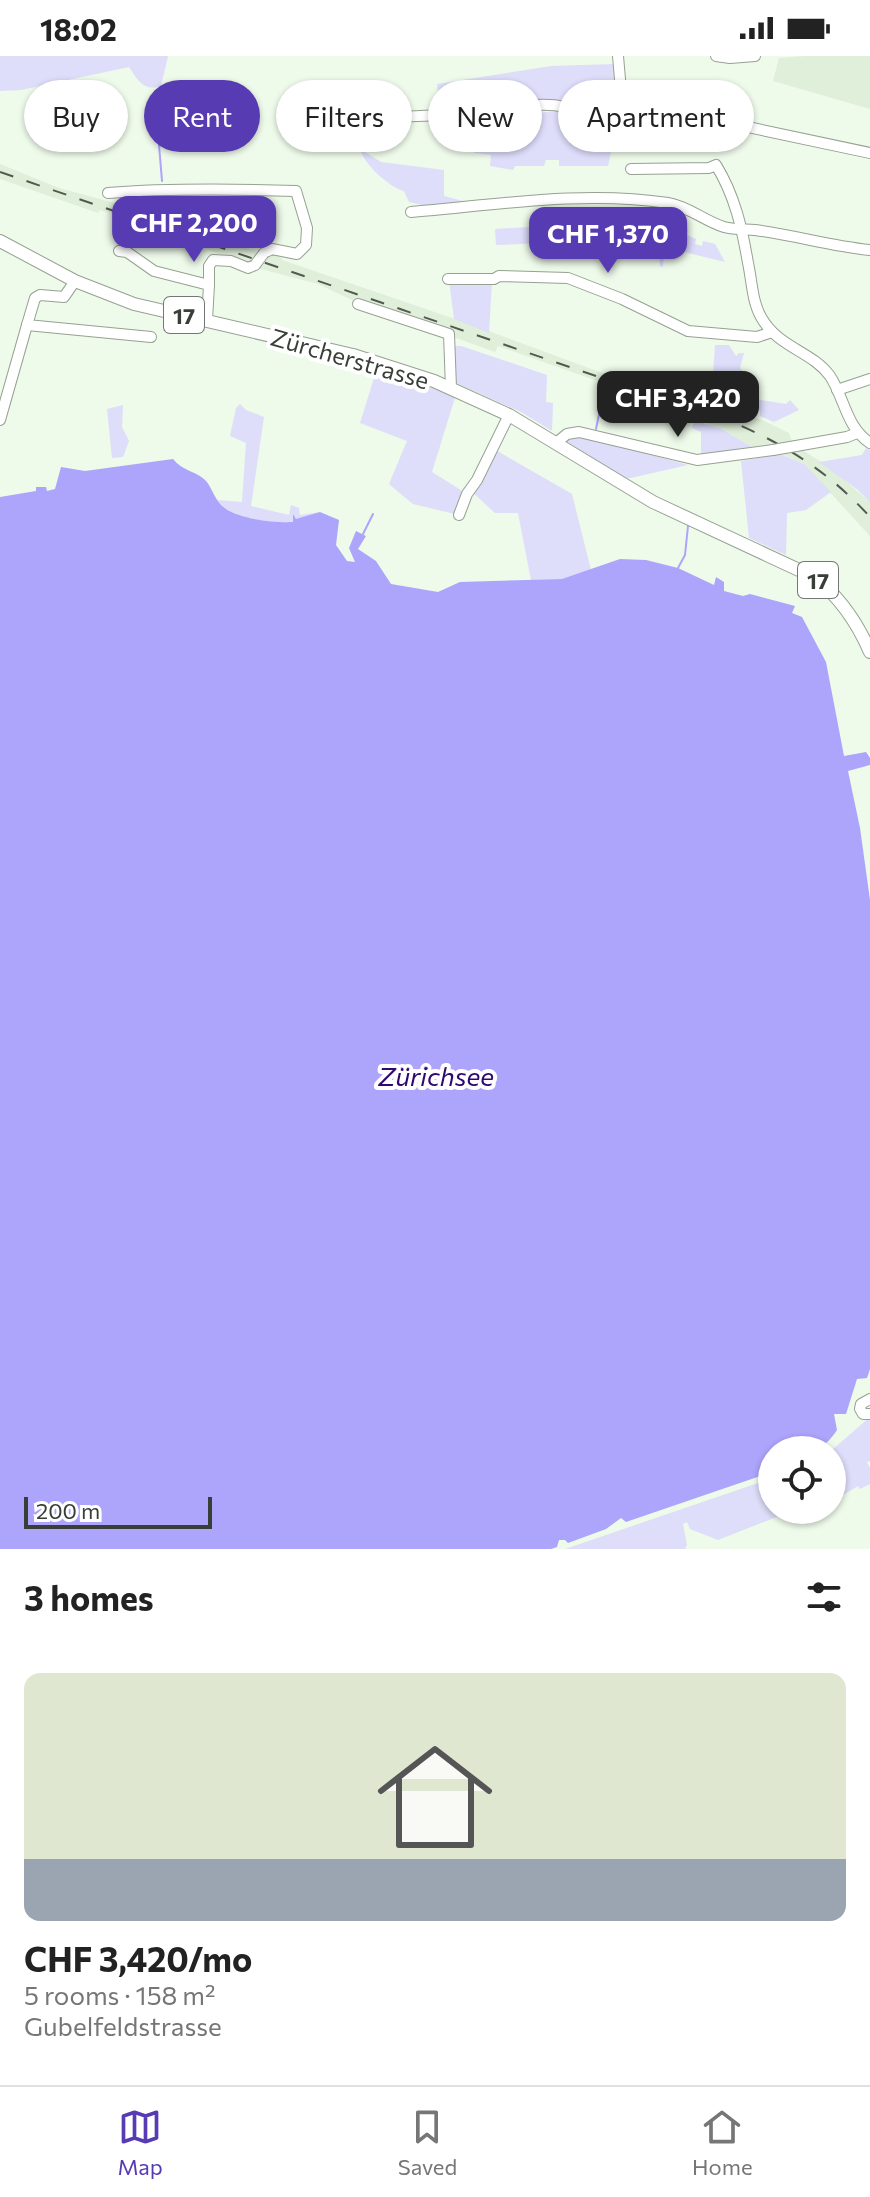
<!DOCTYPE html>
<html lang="en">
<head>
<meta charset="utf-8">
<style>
	body { margin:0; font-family:Commissioner,sans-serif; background:#f6f6f6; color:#222; height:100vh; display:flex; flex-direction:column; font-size:30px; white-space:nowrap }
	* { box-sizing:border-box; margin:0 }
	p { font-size:26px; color:#767676 }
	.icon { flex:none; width:44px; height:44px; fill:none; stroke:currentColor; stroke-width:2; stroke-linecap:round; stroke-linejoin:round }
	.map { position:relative; height:1493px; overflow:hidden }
	.panel { display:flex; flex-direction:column; background:#fff; flex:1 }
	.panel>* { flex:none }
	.guide { position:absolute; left:24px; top:24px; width:822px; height:72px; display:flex; gap:16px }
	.controls { position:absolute; left:758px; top:1380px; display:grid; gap:16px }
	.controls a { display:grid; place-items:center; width:88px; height:88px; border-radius:50%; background:#fff; box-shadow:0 2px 6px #0004; font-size:40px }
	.scale { position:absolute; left:24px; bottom:20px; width:188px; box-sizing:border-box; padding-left:8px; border:4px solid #393e38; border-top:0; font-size:22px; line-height:28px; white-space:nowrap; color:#393e38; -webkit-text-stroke:6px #fff; paint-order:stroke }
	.price { position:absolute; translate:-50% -68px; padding:0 18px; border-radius:16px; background:#563bb3; color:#fff; font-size:26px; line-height:52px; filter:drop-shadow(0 2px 4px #0008) }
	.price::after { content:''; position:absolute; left:50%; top:48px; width:24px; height:18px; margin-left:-12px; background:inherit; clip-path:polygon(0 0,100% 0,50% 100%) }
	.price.active { background:#222; color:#fff }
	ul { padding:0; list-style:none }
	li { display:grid; align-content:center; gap:16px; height:424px; padding:0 24px }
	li+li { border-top:2px solid #e0e0e0 }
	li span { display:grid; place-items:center; height:248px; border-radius:16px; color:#555 }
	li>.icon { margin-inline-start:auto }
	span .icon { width:144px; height:144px; fill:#fffc; stroke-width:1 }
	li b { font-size:34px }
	h2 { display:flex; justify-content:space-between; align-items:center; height:96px; padding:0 24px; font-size:34px }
	.chip { padding:0 28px; border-radius:36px; background:#fff; box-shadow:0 2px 6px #0004; font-size:28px; line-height:72px }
	.chip.active { background:#563bb3; color:#fff }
	.status { display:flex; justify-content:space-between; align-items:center; height:56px; padding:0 40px; background:#fff; direction:ltr }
	.status svg { height:22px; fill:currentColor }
	.tabs { display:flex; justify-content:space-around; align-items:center; height:112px; border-top:2px solid #e0e0e0; background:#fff; font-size:22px; color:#767676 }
	.tabs a { display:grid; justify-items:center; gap:4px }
	.tabs .active { color:#563bb3 }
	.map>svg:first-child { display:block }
	.built { fill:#e0efda }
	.green { fill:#deddfa }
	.water { fill:#ada4fc }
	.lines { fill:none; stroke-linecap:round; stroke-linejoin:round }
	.stream { stroke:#ada4fc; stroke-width:2 }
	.minor-casing { stroke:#96a192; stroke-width:12 }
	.major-casing { stroke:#96a192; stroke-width:14 }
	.minor { stroke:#fff; stroke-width:10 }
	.major { stroke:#fff; stroke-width:12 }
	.rail { stroke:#535951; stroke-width:2; stroke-dasharray:14 14; stroke-linecap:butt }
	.minor-bridge-casing { stroke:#96a192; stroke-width:12; stroke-linecap:butt }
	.minor-bridge { stroke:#fff; stroke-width:10 }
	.labels { text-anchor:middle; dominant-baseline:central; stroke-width:8; stroke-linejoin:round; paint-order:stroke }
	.shield { fill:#fff; stroke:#747874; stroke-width:2 }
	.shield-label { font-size:22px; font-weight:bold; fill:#393e38 }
	.street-label { font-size:24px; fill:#393e38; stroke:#fff }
	.water-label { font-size:26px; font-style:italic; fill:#2d0971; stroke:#fff }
</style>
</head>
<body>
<div class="status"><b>18:02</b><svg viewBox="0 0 49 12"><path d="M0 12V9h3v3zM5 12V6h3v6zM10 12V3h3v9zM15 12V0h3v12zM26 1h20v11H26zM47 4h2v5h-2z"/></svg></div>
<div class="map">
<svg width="870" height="1493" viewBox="0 0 870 1493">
	<rect width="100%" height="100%" fill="#eefaea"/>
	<g class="built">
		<path d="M 805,0 L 870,0 L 870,53 L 773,25 L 779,2 Z"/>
		<path d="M 0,108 L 59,132 L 111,146 L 259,196 L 261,194 L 282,202 L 282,204 L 464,266 L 605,318 L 608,316 L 762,364 L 789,377 L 793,388 L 829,411 L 870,446 L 870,480 L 804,408 L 768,392 L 755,393 L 720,372 L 677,358 L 607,342 L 609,329 L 498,290 L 495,296 L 354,245 L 318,228 L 253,211 L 206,193 L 204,189 L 100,154 L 98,157 L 0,123 Z"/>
	</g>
	<g class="green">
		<path d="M 0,0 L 168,0 L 161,30 C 143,36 138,24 129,11 L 21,34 L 0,35 Z"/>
		<path d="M 615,8 L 617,43 L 440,57 L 437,28 L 551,10 Z"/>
		<path d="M 608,51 L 614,83 L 608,110 L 559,110 L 559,104 L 546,104 L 544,110 L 515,110 L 513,114 L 490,110 L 491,99 L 474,97 L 473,62 Z"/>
		<path d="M 360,93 L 381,106 L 444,114 L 444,140 L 474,148 L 431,151 L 409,146 L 404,135 C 390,132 363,107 360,93 Z"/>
		<path d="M 611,165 L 613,172 L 644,178 L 645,172 L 688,173 L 687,179 L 696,183 L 695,188 L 702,190 L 703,185 L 715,188 L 725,206 L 676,194 L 676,197 L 664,196 L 663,211 L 660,210 L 659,193 L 591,190 L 590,166 Z"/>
		<path d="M 544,170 L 544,187 L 496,189 L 495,173 Z"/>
		<path d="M 449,224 L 492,224 L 489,277 L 454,263 Z"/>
		<path d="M 715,289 L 729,289 L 736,300 L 739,297 L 744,297 L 740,312 L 745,318 L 744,326 L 760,344 L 786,348 L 790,344 L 799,354 L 774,366 L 760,360 L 760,354 L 712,334 Z"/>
		<path d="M 455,290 L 461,290 L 547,319 L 546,346 L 553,347 L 552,375 L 521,356 L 456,327 Z"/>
		<path d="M 379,306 L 457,335 L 432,416 L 467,438 L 459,459 L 413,448 L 389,428 L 407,385 L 360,367 Z"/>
		<path d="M 240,348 L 246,354 L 264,361 L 251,450 L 289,459 L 291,449 L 299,452 L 300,459 L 320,456 L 296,464 L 293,458 L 294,466 C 271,467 231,464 217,444 L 242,446 L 246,387 L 230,380 L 236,352 Z"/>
		<path d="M 123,349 L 122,371 L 129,385 L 123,401 L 112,402 L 107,353 Z"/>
		<path d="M 694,365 L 720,372 L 755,393 L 701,400 L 701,376 L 692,372 Z"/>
		<path d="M 581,380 L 688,409 L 626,423 L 566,385 L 570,382 Z"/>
		<path d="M 492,392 L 572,438 L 591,514 L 562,523 L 531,524 L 518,457 L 495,457 L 470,434 Z"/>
		<path d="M 866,392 L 870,394 L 870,446 L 858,434 L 819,406 L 862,399 Z"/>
		<path d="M 780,398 L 804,408 L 831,436 L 806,454 L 787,457 L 786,499 L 749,482 L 741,405 Z"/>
		<path d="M 870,1361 L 870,1405 L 867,1406 L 870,1412 L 870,1428 L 860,1433 L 858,1430 L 843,1439 L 840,1433 L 832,1436 L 832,1394 Z"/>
		<path d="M 767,1424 L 772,1424 L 772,1454 L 794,1454 L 718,1484 L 690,1473 L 687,1466 L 683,1468 L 687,1489 L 685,1493 L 565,1493 Z"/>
	</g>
	<path class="water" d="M 173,403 C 183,415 193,414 204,423 C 211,429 214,442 221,449 C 235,463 274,467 293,466 L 293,458 L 296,463 L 320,456 L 339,464 L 336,489 L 347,505 L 355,506 L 349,492 L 356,475 L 366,480 L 358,493 L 376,505 L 391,528 L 438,536 L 460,526 L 562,523 L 620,503 L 646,504 L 678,512 L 714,529 L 716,521 L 724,526 L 724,535 L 743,540 L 750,538 L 795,550 L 792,557 L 802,561 L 826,606 L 844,700 L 866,696 L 870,702 L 870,709 L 848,715 L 860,772 L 870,844 L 870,1313 L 867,1322 L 857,1323 L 846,1358 L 834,1358 L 837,1374 C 818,1403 803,1394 772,1394 L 772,1416 L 626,1466 L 621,1462 L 606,1473 L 568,1487 L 565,1484 L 559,1484 L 557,1491 L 551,1493 L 0,1493 L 0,441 L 36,435 L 36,431 L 46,431 L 47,435 L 55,433 L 61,411 L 85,415 Z"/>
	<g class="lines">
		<g class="stream">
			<path d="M 159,89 L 162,125"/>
			<path d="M 596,373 L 605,329"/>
			<path d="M 363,478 L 373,458"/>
			<path d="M 678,512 L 685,499 L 688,470"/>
		</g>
		<g class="minor-casing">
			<g id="minor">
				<path d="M 618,0 L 622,46"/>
				<path d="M 716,0 L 730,2 L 755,0"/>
				<path d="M 668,47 L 691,72"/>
				<path d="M 382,62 C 424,59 464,59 506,56 C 521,48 548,47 565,51 L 659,44 L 710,63 L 870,97"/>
				<path d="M 631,113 L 709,112 L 716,109 C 735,140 742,172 748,207 C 752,225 752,245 761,261 C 778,292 812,295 830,320 C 845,343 846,371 870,387"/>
				<path d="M 108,137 C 171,132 233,133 296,135 L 307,172 L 306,189 L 297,198 L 272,193 L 264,197"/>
				<path d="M 411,156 C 495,149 584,134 668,147 C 690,151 704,165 724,171 C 735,174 745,173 755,174 C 794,179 831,190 870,194"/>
				<path d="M 119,195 L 127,196 L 154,215 L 209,229 L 207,264"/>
				<path d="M 448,223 L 494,223 L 499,220 L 568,222 L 622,243 L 688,275 L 757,281 L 772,276"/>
				<path d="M 75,225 L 64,241 L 40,239 L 35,242 L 27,269 L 151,281"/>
				<path d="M 209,229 L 209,210 L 213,204 L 231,205 L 248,212 L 255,209"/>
				<path d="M 358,248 L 449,278 L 451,332"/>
				<path d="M 837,334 L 870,323"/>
				<path d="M 0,364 L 27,269"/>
				<path d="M 556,387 L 567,378 L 579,376 L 697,404 L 773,394"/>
				<path d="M 796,390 L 847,381 L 857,377"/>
				<path d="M 459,459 L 467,438 L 477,424 L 509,359"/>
				<path d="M 870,1343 L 861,1348 L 860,1353 L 863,1358 L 870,1358"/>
			</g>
		</g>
		<g class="major-casing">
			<path id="major" d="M 0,185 L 75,225 L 134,248 L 353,299 L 434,325 L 509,359 L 653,446 L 814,521 C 840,541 857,566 870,596"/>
		</g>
		<use href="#minor" class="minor"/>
		<use href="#major" class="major"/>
		<path class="rail" d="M 0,116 L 739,369 C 790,391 833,420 870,461"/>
		<g class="minor-bridge-casing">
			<g id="minor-bridge">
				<path d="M 255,209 L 264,197"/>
				<path d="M 773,394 L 796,390"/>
			</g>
		</g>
		<use href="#minor-bridge" class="minor-bridge"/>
	</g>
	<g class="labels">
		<g class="shield">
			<rect x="164" y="241" width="40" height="36" rx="6"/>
			<rect x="798" y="506" width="40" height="36" rx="6"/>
		</g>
		<g class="shield-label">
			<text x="184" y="259">17</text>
			<text x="818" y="524">17</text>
		</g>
		<g class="street-label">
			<text transform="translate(350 302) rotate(16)">Zürcherstrasse</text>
		</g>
		<g class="water-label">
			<text x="436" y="1019">Zürichsee</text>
		</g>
	</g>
</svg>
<div class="controls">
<a><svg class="icon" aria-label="locate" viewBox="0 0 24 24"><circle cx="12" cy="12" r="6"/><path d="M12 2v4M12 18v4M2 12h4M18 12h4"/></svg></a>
</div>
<div class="scale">200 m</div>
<b class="price" style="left:194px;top:208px">CHF 2,200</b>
<b class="price" style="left:608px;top:219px">CHF 1,370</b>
<b class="price active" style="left:678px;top:383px">CHF 3,420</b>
<div class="guide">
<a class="chip">Buy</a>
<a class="chip active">Rent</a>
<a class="chip">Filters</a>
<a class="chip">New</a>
<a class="chip">Apartment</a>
</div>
</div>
<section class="panel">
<h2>3 homes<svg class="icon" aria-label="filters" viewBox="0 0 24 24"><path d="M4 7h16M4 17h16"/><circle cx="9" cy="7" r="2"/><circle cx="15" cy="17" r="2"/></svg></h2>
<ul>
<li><span style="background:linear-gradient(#dfe7d0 75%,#9aa5b1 0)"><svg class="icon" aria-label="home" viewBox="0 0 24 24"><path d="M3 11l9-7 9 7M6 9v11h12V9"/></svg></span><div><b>CHF 3,420/mo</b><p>5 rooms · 158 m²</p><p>Gubelfeldstrasse</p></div></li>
</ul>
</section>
<nav class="tabs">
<a class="active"><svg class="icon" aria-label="map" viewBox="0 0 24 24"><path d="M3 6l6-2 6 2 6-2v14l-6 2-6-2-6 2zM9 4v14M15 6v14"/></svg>Map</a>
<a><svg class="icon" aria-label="saved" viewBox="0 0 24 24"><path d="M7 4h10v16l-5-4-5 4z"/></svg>Saved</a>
<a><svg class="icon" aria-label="home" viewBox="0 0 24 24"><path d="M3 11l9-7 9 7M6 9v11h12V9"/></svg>Home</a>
</nav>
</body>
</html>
